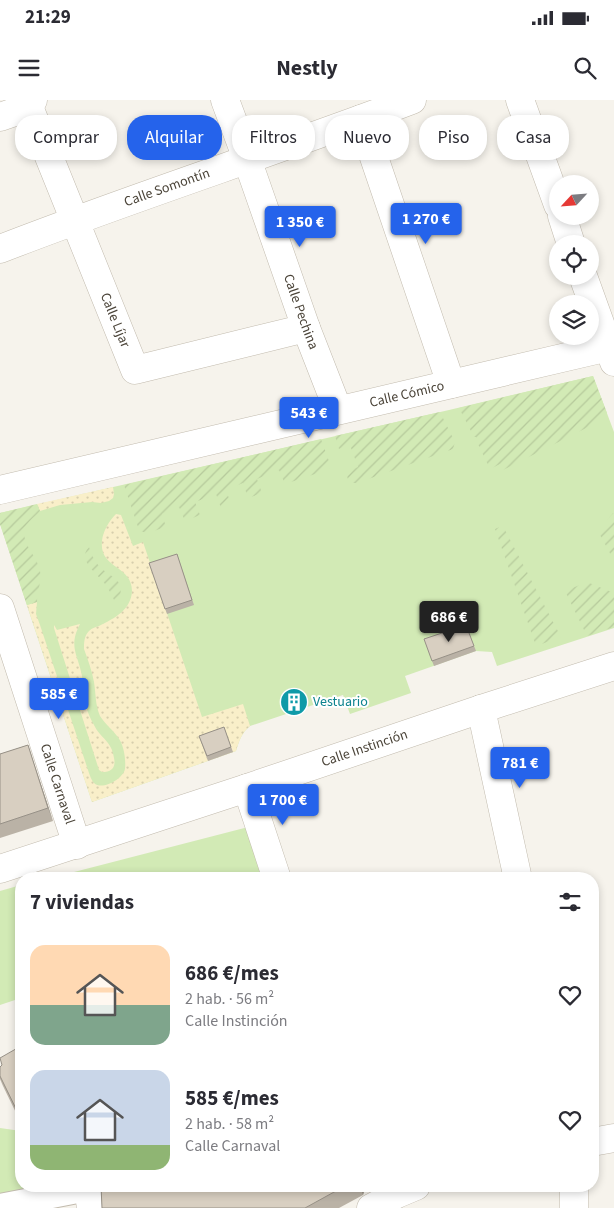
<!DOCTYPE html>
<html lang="es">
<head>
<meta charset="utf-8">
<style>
	body { margin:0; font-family:"Source Sans 3",sans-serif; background:#f7f7f7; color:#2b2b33; height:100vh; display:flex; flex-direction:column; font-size:19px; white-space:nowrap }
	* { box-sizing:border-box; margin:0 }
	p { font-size:16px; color:#7c7c81 }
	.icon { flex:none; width:28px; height:28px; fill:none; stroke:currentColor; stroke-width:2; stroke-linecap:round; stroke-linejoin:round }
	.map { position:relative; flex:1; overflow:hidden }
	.panel { position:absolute; left:15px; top:772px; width:584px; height:320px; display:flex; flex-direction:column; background:#fff; border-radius:20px; box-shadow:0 2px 8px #0003 }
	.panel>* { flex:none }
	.top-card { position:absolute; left:15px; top:15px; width:585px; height:45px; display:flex; gap:10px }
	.needle { width:32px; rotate:244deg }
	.fabs { position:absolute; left:549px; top:75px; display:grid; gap:10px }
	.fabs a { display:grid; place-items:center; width:50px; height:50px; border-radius:50%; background:#fff; box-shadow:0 2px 8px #0003; font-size:25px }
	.price { position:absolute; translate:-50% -42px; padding:0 11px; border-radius:5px; background:#2563eb; color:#fff; font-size:16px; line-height:32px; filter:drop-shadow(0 1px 2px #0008) }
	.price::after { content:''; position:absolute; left:50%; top:30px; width:15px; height:11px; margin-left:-8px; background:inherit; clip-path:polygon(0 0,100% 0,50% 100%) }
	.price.current { background:#222; color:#fff }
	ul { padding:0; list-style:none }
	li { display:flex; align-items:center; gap:15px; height:125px; padding:0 15px }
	li span { display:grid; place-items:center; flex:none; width:140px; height:100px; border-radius:15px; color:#555 }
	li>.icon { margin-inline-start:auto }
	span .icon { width:60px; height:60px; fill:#fffc; stroke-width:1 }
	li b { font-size:21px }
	h2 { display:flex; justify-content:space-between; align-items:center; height:60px; padding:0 15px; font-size:21px }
	.chip { padding:0 18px; border-radius:20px; background:#fff; box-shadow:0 2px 8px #0003; font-size:18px; line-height:45px }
	.chip.current { background:#2563eb; color:#fff }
	.status { display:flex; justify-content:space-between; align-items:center; height:35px; padding:0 25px; background:#fff; direction:ltr }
	.status svg { height:14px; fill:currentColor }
	header { display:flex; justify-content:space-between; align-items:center; height:65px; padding:0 15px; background:#fff; font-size:22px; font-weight:700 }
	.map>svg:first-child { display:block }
	.green { fill:#d2eab5 }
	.sand { fill:url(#sand-dots) }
	.garden { fill:url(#garden-furrows) }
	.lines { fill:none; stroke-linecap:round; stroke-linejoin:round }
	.pedestrian-casing { stroke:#c2bbae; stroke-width:26 }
	.minor-casing { stroke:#c2bbae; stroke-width:29 }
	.tertiary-casing { stroke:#c2bbae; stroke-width:29 }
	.pedestrian { stroke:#fff; stroke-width:24 }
	.minor { stroke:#fff; stroke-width:28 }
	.tertiary { stroke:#fff; stroke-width:28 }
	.wall { fill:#bab2a6 }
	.shaded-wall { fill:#979187 }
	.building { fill:#d8cfc1; stroke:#979187 }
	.labels { text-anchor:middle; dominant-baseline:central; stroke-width:4; stroke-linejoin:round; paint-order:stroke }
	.street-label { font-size:14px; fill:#4b4439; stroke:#fff }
	.culture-label { font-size:14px; fill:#0d838f; stroke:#fff; text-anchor:start }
</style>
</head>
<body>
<div class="status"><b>21:29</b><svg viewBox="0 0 49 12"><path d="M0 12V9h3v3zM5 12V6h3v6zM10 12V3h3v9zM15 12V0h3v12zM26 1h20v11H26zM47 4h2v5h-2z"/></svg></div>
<header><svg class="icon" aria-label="menu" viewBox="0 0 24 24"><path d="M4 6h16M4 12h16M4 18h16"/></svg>Nestly<svg class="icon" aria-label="search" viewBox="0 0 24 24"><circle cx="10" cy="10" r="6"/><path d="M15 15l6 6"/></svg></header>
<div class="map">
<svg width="614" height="1108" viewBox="0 0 614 1108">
	<defs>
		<pattern id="sand-dots" width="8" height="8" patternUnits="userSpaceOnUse" patternTransform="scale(1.25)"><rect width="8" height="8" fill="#f9efc9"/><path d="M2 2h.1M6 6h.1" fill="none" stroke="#d7cead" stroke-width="1.8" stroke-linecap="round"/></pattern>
		<pattern id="garden-furrows" width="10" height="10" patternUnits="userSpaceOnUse" patternTransform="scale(1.25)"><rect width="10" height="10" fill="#d2eab5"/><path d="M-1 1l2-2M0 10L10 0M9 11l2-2" fill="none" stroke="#b6ca9c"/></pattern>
	</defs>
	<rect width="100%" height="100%" fill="#f6f3ec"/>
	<g class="green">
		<path d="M 593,276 L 614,332 L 614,528 L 497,566 L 492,552 L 476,551 L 405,576 L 411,593 L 350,614 L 343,595 L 250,626 C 242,632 239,641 236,651 L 92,702 L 0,424 L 0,413 L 449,310 Z"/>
		<path d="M 260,724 L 277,779 L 47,779 Z"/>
		<path d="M 21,785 L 21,898 L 0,905 L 0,791 Z"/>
		<path d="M 0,1028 L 21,1031 L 21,1086 L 88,1086 L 0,1106 Z"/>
	</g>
	<g class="sand">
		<path d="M 113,387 L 114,394 L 113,398 L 109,401 L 101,403 L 92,402 L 60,405 L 40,411 L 37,404 Z"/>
		<path d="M 116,414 L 121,415 L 133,446 L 143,442 L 202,617 L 243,604 L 250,626 C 242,632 239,641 236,651 L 92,702 L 27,505 L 37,502 L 36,514 L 40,525 L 89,673 C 90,676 92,681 94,683 C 102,691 123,679 125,669 C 126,659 124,644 117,636 C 112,629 105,624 100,616 C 95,604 96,594 94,582 C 92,571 88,560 84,549 C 84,543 84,536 89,531 C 92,528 96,527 99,526 C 115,518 131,510 132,491 C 132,465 99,469 102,441 C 103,431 109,421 116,414 Z"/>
		<path d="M 80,524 C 68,547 78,554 82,576 C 83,580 82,584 83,588 C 84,601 87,613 94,625 C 100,638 112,641 114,658 C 116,667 112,672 102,672 L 99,670 L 54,528 L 54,525 L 57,530 Z"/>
	</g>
	<g class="garden">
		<path d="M 593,276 L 607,313 L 604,319 L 503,370 L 500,364 L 490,369 L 477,342 L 478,341 L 476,337 L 474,337 L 459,308 Z"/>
		<path d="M 440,312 L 455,342 L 453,349 L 357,383 L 353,383 L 348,380 L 346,371 L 358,367 L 350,345 L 339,349 L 335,336 Z"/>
		<path d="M 321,339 L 330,364 L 330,368 L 327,370 L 285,384 L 279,370 L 257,379 L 262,393 L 248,398 L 243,383 L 226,390 L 231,404 L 221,408 L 216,394 L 195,402 L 200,415 L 185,421 L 179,407 L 162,414 L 166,427 C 157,429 147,436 139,430 L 124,385 Z"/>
		<path d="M 37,404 L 40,411 C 37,415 32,418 29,422 C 14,438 38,455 40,471 C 42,481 37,492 37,502 L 27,505 L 0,424 L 0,413 Z"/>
		<path d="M 613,413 L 614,413 L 614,458 L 612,457 L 599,433 L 599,430 Z"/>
		<path d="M 502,426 L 504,428 L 561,537 L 536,546 L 495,429 Z"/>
		<path d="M 89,447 C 92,456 95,462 101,468 C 112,478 126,480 119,499 L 115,502 C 112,496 109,489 105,484 C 98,474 76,460 89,447 Z"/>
		<path d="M 587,482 L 614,493 L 614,527 L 587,536 L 565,491 Z"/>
	</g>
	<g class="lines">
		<g class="pedestrian-casing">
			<path id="pedestrian" d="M 0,1106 L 88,1089"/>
		</g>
		<g class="minor-casing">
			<g id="minor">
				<path id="s1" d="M 225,0 L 247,59 L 306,228 L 338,310"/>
				<path d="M 520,0 L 558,105"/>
				<path id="s2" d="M 29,7 L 135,270 L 306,228"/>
				<path d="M 0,17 L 29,7 L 33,0"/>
				<path d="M 361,19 L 451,284"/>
				<path d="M 562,116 L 571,144"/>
				<path id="s3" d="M 0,149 C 136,96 275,52 412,0"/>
				<path d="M 583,176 L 614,262"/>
				<path id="s4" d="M 0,390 L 609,247"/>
				<path id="s5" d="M 0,508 L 77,745"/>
				<path d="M 481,609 L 518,779"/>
				<path d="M 247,688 L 277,779"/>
				<path d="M 88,1086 L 91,1108"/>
				<path d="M 574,1108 L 574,1086"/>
			</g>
		</g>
		<g class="tertiary-casing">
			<g id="tertiary">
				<path id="s6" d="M 0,769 L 247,688 L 481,609 L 614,566"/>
				<path d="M 592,1042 L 614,1038"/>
				<path d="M 371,1108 L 397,1094 L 416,1086"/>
			</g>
		</g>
		<use href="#pedestrian" class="pedestrian"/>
		<use href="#minor" class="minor"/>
		<use href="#tertiary" class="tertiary"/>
	</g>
	<g class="wall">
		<path d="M 177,454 L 194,505 L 167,514 L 149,463 Z"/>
		<path d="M 466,525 L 476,551 L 434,566 L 424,539 Z"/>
		<path d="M 224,627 L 233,652 L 208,661 L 199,636 Z"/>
		<path d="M 28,645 L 53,721 L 0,738 L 0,654 Z"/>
		<path d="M 21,946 L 21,1023 L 3,986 L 0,979 L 0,967 Z"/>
		<path d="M 101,1086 L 365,1086 L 365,1088 L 363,1095 L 339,1108 L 102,1108 Z"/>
	</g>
	<g class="shaded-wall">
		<path d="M 28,645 L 32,658 L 53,721 L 48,708 Z"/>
		<path d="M 360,1086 L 365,1086 L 365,1088 L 363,1095 Z"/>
	</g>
	<g class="building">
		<path d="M 177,454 L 192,500 L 165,509 L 149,463 Z"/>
		<path d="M 466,525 L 474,546 L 432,561 L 424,539 Z"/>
		<path d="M 224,627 L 231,647 L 207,656 L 199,636 Z"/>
		<path d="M 28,645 L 48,708 L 0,724 L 0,654 Z"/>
		<path d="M 21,946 L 21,1019 L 0,976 L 0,967 L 2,965 L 0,958 Z"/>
		<path d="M 101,1086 L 345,1086 L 305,1108 L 102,1108 Z"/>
	</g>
	<defs>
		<g id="building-disc" transform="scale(1.4375)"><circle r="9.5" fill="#0f9aa8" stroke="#fff"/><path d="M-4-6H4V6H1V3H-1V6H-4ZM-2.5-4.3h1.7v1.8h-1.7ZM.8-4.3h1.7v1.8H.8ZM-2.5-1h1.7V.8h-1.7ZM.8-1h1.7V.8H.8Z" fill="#fff"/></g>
	</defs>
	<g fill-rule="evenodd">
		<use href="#building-disc" x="294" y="602"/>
	</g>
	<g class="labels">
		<g class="street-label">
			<text stroke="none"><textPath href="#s3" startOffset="178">Calle Somontín</textPath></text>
			<text stroke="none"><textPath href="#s1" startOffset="225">Calle Pechina</textPath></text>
			<text stroke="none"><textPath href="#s2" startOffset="230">Calle Líjar</textPath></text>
			<text stroke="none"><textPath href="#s4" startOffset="418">Calle Cómico</textPath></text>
			<text stroke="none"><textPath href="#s6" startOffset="384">Calle Instinción</textPath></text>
			<text stroke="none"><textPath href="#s5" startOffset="185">Calle Carnaval</textPath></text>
		</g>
		<g class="culture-label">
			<text x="313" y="602">Vestuario</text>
		</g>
	</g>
</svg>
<div class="fabs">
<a><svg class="needle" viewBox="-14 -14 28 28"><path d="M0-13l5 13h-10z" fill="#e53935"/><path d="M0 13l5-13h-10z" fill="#7c7c81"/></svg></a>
<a><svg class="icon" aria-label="locate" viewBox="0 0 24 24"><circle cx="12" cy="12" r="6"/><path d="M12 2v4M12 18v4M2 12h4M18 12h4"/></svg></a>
<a><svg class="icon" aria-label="layers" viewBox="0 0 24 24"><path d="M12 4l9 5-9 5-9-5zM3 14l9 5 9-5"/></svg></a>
</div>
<b class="price" style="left:426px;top:145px">1 270 €</b>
<b class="price" style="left:300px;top:148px">1 350 €</b>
<b class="price" style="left:309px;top:339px">543 €</b>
<b class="price current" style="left:449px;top:543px">686 €</b>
<b class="price" style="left:59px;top:620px">585 €</b>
<b class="price" style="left:520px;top:689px">781 €</b>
<b class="price" style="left:283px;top:726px">1 700 €</b>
<div class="top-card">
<a class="chip">Comprar</a>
<a class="chip current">Alquilar</a>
<a class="chip">Filtros</a>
<a class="chip">Nuevo</a>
<a class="chip">Piso</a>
<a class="chip">Casa</a>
</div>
<section class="panel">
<h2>7 viviendas<svg class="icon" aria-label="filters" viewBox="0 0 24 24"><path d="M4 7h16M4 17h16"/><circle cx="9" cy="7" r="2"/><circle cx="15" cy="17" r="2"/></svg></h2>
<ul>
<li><span style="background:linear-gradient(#ffd9b3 60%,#7fa58c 0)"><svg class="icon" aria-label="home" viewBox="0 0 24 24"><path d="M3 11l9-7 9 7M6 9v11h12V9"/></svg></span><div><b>686 €/mes</b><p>2 hab. · 56 m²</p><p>Calle Instinción</p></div><svg class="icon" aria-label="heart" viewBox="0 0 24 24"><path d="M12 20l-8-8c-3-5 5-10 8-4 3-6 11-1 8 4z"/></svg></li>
<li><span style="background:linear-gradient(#c9d6e8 75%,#8fb573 0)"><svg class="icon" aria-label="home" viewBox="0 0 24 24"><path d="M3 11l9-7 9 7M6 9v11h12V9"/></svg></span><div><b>585 €/mes</b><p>2 hab. · 58 m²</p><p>Calle Carnaval</p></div><svg class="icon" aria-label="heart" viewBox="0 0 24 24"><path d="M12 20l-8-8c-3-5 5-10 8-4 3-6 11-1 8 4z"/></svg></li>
</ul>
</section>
</div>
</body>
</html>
